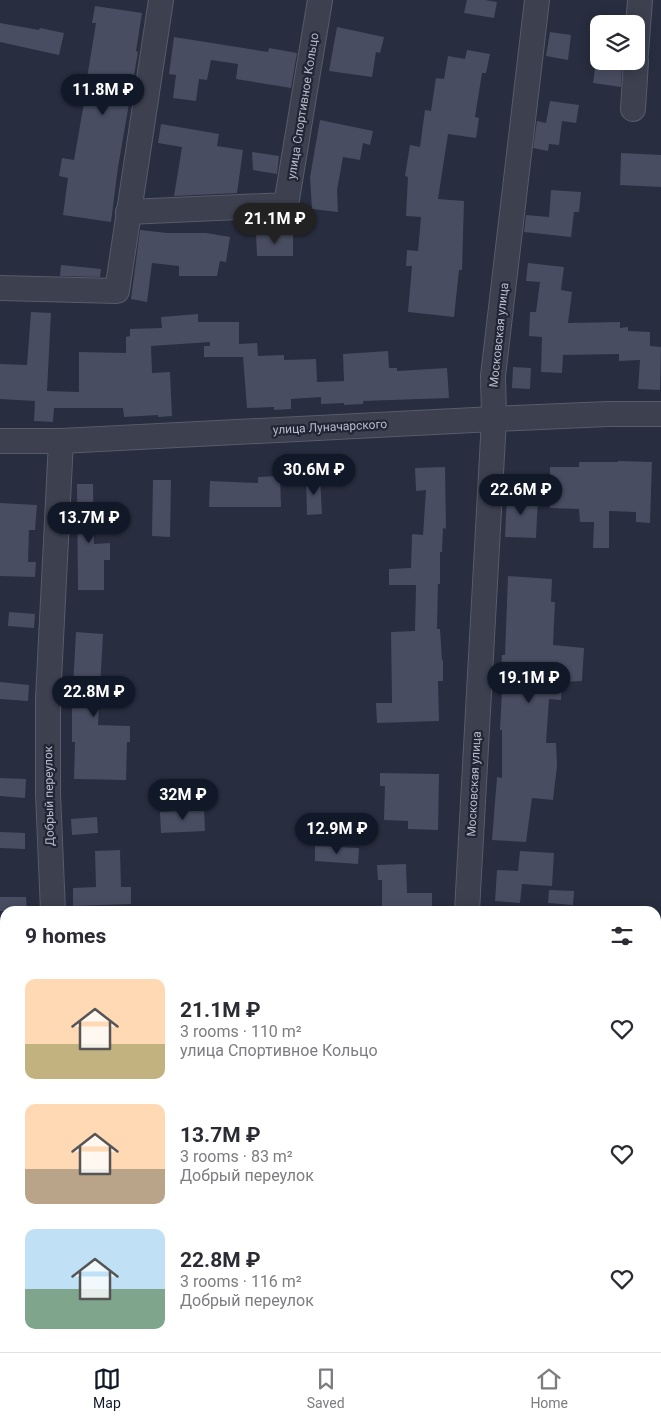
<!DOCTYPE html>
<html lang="en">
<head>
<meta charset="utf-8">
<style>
	body { margin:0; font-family:Roboto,sans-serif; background:#f2f2f3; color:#2b2b33; height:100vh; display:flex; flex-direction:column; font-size:19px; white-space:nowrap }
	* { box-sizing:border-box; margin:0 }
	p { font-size:16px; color:#7c7c81 }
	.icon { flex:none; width:28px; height:28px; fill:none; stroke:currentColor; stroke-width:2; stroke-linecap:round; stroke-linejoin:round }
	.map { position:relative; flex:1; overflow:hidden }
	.panel { position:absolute; left:0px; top:906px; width:661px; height:446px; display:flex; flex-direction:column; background:#fff; border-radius:15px 15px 0 0; box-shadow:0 2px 12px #0003 }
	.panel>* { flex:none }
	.tools { position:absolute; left:590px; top:15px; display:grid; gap:10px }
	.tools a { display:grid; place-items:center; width:55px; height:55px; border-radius:10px; background:#fff; box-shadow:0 2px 12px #0003; font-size:25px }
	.price { position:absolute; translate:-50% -42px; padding:0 11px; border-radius:18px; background:#111827; color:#fff; font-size:16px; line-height:32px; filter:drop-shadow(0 1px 2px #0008) }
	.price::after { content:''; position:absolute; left:50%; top:30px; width:15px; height:11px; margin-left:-8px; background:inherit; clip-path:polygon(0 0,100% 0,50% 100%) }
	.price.current { background:#222; color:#fff }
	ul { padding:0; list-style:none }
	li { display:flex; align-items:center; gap:15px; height:125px; padding:0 25px }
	li span { display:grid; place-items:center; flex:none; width:140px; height:100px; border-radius:10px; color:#555 }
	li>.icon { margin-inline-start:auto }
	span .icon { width:60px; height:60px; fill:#fffc; stroke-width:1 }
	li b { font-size:21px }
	h2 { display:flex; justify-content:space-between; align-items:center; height:60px; padding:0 25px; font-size:21px }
	.menu { display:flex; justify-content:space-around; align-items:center; height:70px; border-top:1px solid #e1e1e2; background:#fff; font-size:14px; color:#7c7c81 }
	.menu a { display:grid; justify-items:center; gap:2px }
	.menu .current { color:#111827 }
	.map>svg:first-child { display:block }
	.building { fill:#484d61 }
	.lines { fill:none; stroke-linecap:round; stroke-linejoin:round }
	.minor-casing { stroke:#575b6a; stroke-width:26 }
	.minor { stroke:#3c404f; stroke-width:24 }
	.labels { text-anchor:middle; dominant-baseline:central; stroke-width:4.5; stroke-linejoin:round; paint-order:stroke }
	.street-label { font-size:12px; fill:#b9bcca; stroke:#212535 }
</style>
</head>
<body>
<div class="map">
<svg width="661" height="1352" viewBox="0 0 661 1352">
	<rect width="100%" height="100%" fill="#282d3f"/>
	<g class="building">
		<path d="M 467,0 L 485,0 L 497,2 L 494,18 L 464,13 Z"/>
		<path d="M 95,6 L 142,13 L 136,51 L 138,52 L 118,167 L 111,222 L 63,215 L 68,178 L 59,176 L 62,158 L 74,160 L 84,103 L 79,102 L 82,84 L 86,84 L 96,23 L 92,23 Z"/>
		<path d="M 0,23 L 39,30 L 40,28 L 64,33 L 59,55 L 0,42 Z"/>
		<path d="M 337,27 L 384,37 L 380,53 L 376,52 L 372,77 L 329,71 Z"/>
		<path d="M 550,32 L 571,35 L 568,60 L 546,56 Z"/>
		<path d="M 174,37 L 268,52 L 269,48 L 297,53 L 291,88 L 236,79 L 238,64 L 211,60 L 207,80 L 199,79 L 196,101 L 173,98 L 176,75 L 169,74 Z"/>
		<path d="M 467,50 L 490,54 L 486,73 L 482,73 L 475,117 L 479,118 L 476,138 L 448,134 L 438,199 L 464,201 L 462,270 L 459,270 L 454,317 L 408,312 L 412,266 L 406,266 L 407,250 L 418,251 L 421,217 L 406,216 L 408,177 L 405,176 L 410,145 L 420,147 L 425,110 L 431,111 L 436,78 L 444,79 L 448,56 L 465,59 Z"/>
		<path d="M 596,61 L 622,61 L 621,87 L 593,83 Z"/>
		<path d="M 550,101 L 579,105 L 576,123 L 562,121 L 559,145 L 549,144 L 548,151 L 533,148 L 537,121 L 546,123 Z"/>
		<path d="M 320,120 L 373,131 L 370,145 L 363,143 L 360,160 L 343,157 L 337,190 L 338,212 L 312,209 L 310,177 Z"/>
		<path d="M 161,124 L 219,134 L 217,146 L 243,150 L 237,193 L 174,196 L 182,147 L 158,143 Z"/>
		<path d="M 252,152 L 279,156 L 277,174 L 253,170 Z"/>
		<path d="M 621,153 L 661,155 L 661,187 L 620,185 Z"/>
		<path d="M 551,190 L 581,192 L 579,212 L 574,212 L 571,237 L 524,232 L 526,215 L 549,217 Z"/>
		<path d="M 140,230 L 167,233 L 206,233 L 230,237 L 226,262 L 220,261 L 217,276 L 179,276 L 179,266 L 152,263 L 147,302 L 131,299 Z"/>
		<path d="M 256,234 L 293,234 L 293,256 L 257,256 Z"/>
		<path d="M 528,263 L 564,267 L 561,290 L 572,292 L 568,323 L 620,322 L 620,328 L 628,327 L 628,331 L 650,332 L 650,346 L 661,347 L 660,390 L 638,389 L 640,360 L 619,361 L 619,354 L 563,355 L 562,373 L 541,372 L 542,337 L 529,336 L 530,312 L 536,312 L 540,282 L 526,281 Z"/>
		<path d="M 61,265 L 101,269 L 100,277 L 60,276 Z"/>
		<path d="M 31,312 L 51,313 L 47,391 L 79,392 L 79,352 L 126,353 L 126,337 L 130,336 L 130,329 L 162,328 L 161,317 L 198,314 L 198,322 L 239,322 L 239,344 L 257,343 L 258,356 L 284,355 L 284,360 L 316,359 L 317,382 L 344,381 L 343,354 L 388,351 L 389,368 L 397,368 L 397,371 L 447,368 L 449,398 L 363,401 L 363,404 L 344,405 L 344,403 L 321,404 L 321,397 L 291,399 L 291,409 L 274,410 L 274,407 L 247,408 L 243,357 L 204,357 L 204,346 L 210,346 L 210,342 L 151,346 L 152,373 L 170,372 L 172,416 L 158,417 L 158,415 L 124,417 L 123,408 L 54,408 L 53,422 L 34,421 L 35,401 L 0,399 L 0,364 L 27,365 Z"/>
		<path d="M 513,367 L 531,368 L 530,389 L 512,388 Z"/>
		<path d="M 618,461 L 652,462 L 650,523 L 636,522 L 636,512 L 609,511 L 609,548 L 593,548 L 594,522 L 580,522 L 579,509 L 550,508 L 550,467 L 579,467 L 579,462 L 618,462 Z"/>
		<path d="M 445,467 L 446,529 L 443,528 L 442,552 L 440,552 L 440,584 L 438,584 L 437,629 L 440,629 L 442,660 L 443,660 L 443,681 L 438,681 L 439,721 L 377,723 L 376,703 L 392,703 L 391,632 L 415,631 L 416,585 L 389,585 L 389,569 L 411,568 L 412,534 L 423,535 L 426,490 L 416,491 L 415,468 Z"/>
		<path d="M 280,476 L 281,507 L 209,507 L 210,481 L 258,483 L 258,477 Z"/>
		<path d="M 306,477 L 320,477 L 322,514 L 307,515 Z"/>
		<path d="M 153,480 L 171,480 L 170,537 L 152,536 Z"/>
		<path d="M 77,484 L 93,484 L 94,544 L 110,543 L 110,560 L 104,560 L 104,590 L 78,590 Z"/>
		<path d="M 507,495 L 538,496 L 536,538 L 505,537 Z"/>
		<path d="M 0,503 L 37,505 L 35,530 L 29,530 L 28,562 L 36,562 L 35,577 L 0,576 Z"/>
		<path d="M 508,576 L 552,579 L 551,602 L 555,602 L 553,645 L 584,648 L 582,681 L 562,682 L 561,700 L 549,699 L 546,743 L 556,743 L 557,766 L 553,800 L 532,798 L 526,842 L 492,840 L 497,777 L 502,778 L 502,730 L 500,730 L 503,671 L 501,671 L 502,655 L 505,655 Z"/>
		<path d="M 9,612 L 35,614 L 34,628 L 8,626 Z"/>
		<path d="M 76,632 L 103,634 L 98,725 L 130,726 L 130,742 L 127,742 L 126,780 L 74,779 L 75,742 L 72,742 L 72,704 Z"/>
		<path d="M 0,682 L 29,685 L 28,701 L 0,699 Z"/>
		<path d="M 380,773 L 439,774 L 438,830 L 408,829 L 408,821 L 384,820 L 385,786 L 380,786 Z"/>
		<path d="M 0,778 L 26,779 L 25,798 L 0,796 Z"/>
		<path d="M 204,809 L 205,831 L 161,833 L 160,812 Z"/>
		<path d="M 97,817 L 98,833 L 72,835 L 71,819 Z"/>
		<path d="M 0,832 L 25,833 L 25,849 L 0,848 Z"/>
		<path d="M 315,846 L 359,848 L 358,864 L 315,861 Z"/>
		<path d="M 120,850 L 121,887 L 131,887 L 131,904 L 73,906 L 73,888 L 96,887 L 95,851 Z"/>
		<path d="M 520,851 L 554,853 L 552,886 L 522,884 L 520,903 L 495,901 L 497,870 L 518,871 Z"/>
		<path d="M 406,864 L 407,893 L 432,893 L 432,909 L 382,909 L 382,880 L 378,880 L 377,865 Z"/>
		<path d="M 549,890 L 574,891 L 573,905 L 548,903 Z"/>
		<path d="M 0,897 L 26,897 L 27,911 L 0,911 Z"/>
	</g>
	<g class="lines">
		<g class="minor-casing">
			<g id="minor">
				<path d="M 636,53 L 640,0"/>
				<path d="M 633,109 L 636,61"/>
				<path d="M 128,212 L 286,205 L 320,0"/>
				<path d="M 0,288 L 117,291 L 161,0"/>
				<path d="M 0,441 L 61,441 L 494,419 L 608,414 L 661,414"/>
				<path d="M 53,911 L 48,794 L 48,699 L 61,441"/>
				<path d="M 467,911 L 494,419 L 493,376 L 537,0"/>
				<path d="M 43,1352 L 43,1348"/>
				<path d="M 437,1352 L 438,1348"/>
			</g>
		</g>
		<use href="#minor" class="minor"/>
	</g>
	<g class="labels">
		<g class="street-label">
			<text transform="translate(303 106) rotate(-81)">улица Спортивное Кольцо</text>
			<text transform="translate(499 335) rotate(-84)">Московская улица</text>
			<text transform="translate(330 427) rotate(-3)">улица Луначарского</text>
			<text transform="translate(474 784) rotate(-87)">Московская улица</text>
			<text transform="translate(49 796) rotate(-91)">Добрый переулок</text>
		</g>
	</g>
</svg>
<div class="tools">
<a><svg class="icon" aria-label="layers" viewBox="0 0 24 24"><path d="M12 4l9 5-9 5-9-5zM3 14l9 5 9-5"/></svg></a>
</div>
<b class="price" style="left:103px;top:116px">11.8M ₽</b>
<b class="price current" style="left:275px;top:245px">21.1M ₽</b>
<b class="price" style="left:314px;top:496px">30.6M ₽</b>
<b class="price" style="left:521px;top:516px">22.6M ₽</b>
<b class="price" style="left:89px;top:544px">13.7M ₽</b>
<b class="price" style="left:529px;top:704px">19.1M ₽</b>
<b class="price" style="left:94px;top:718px">22.8M ₽</b>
<b class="price" style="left:183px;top:821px">32M ₽</b>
<b class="price" style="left:337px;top:855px">12.9M ₽</b>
<section class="panel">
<h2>9 homes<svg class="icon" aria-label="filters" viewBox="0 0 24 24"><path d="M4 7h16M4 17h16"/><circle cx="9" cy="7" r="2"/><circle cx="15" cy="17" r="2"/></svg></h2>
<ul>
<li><span style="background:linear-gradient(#ffd9b3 65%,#c2b280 0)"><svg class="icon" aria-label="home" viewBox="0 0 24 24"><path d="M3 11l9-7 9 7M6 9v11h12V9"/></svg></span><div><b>21.1M ₽</b><p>3 rooms · 110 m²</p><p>улица Спортивное Кольцо</p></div><svg class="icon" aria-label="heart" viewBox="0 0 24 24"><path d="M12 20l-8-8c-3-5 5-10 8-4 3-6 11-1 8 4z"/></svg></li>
<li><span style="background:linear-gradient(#ffd9b3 65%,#b9a48a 0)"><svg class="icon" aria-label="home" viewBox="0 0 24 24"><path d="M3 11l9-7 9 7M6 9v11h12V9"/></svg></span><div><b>13.7M ₽</b><p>3 rooms · 83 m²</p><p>Добрый переулок</p></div><svg class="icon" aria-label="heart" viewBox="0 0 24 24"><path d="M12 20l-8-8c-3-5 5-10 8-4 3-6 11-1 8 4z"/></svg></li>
<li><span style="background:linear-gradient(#bfe0f5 60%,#7fa58c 0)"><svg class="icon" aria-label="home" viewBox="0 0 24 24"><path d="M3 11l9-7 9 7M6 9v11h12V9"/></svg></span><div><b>22.8M ₽</b><p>3 rooms · 116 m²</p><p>Добрый переулок</p></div><svg class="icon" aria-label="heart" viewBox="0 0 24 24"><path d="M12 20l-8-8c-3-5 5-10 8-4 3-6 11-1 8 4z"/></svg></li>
</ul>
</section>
</div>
<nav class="menu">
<a class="current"><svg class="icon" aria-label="map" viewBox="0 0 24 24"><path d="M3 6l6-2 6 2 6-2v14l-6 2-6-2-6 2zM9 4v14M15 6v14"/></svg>Map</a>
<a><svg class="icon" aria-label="saved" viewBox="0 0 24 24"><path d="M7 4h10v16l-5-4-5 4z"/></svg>Saved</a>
<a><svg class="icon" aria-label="home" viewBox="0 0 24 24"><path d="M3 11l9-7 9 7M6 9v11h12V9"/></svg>Home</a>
</nav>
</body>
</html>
